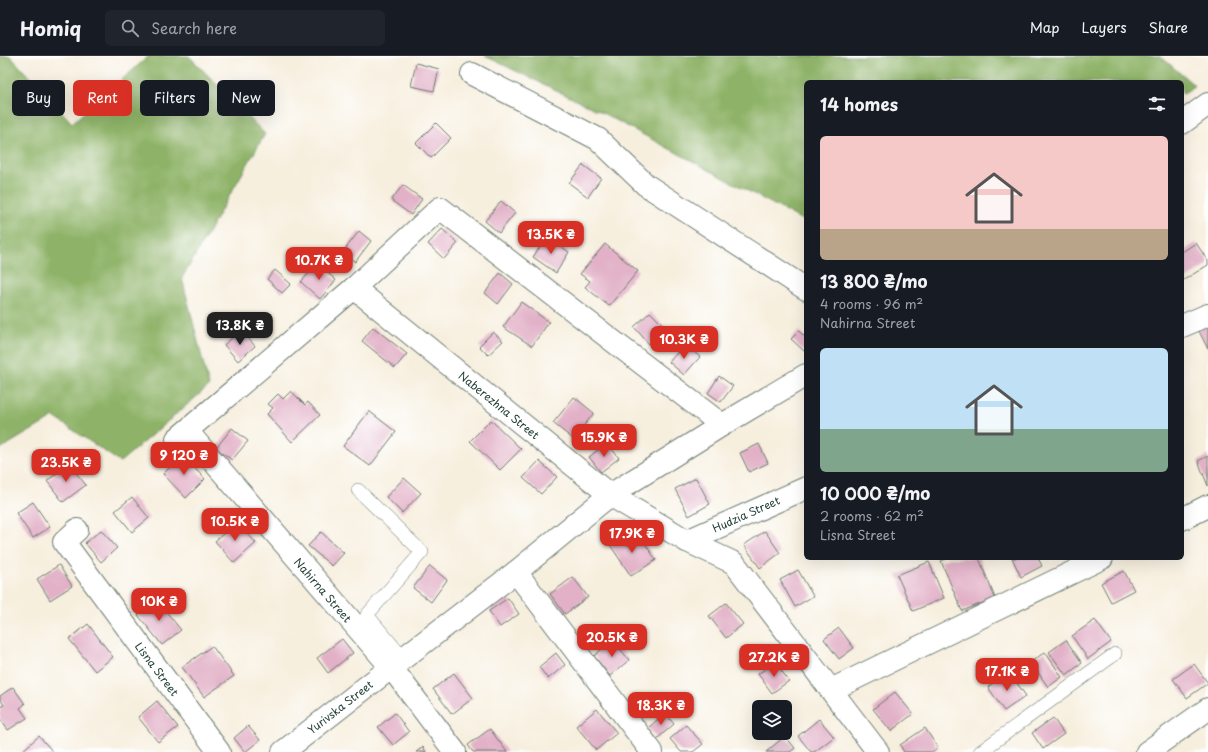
<!DOCTYPE html>
<html lang="en">
<head>
<meta charset="utf-8">
<style>
	body { margin:0; font-family:"Playpen Sans",sans-serif; background:#20242c; color:#f1f3f6; height:100vh; display:flex; flex-direction:column; font-size:15px; white-space:nowrap }
	* { box-sizing:border-box; margin:0 }
	p { font-size:13px; color:#9ea1a6 }
	.icon { flex:none; width:22px; height:22px; fill:none; stroke:currentColor; stroke-width:2; stroke-linecap:round; stroke-linejoin:round }
	.map { position:relative; flex:1; overflow:hidden }
	.side { position:absolute; left:804px; top:24px; width:380px; height:480px; display:flex; flex-direction:column; background:#171b24; border-radius:6px; box-shadow:0 4px 16px #0002 }
	.side>* { flex:none }
	.guide { position:absolute; left:12px; top:24px; width:380px; height:36px; display:flex; gap:8px }
	.tools { position:absolute; left:752px; top:644px; display:grid; gap:8px }
	.tools a { display:grid; place-items:center; width:40px; height:40px; border-radius:6px; background:#171b24; box-shadow:0 4px 16px #0002; font-size:20px }
	.price { position:absolute; translate:-50% -34px; padding:0 9px; border-radius:8px; background:#d93025; color:#fff; font-size:13px; line-height:26px; filter:drop-shadow(0 1px 2px #0008) }
	.price::after { content:''; position:absolute; left:50%; top:24px; width:12px; height:9px; margin-left:-6px; background:inherit; clip-path:polygon(0 0,100% 0,50% 100%) }
	.price.active { background:#222; color:#fff }
	ul { padding:0; list-style:none }
	li { display:grid; align-content:center; gap:8px; height:212px; padding:0 16px }
	li span { display:grid; place-items:center; height:124px; border-radius:6px; color:#555 }
	li>.icon { margin-inline-start:auto }
	span .icon { width:72px; height:72px; fill:#fffc; stroke-width:1 }
	li b { font-size:17px }
	h2 { display:flex; justify-content:space-between; align-items:center; height:48px; padding:0 16px; font-size:17px }
	.tag { padding:0 14px; border-radius:6px; background:#171b24; box-shadow:0 4px 16px #0002; font-size:14px; line-height:36px }
	.tag.active { background:#d93025; color:#fff }
	header { display:flex; align-items:center; gap:24px; box-sizing:border-box; height:56px; padding:0 20px; background:#171b24; border-bottom:1px solid #363941 }
	header strong { font-size:19px }
	nav { display:flex; gap:22px; margin-inline-start:auto; font-size:14px }
	.search { width:280px; height:36px; background:#20242c; display:flex; align-items:center; gap:10px; box-sizing:border-box; padding:0 14px; border-radius:6px; color:#9ea1a6; font-size:15px }
	.map>svg:first-child { display:block }
	.forest { fill:#8eb368; stroke:#56784e }
	.building { fill:#e2b1c7 }
	.lines { fill:none; stroke-linecap:round; stroke-linejoin:round }
	.lane-casing { stroke:#6b7b70; stroke-width:14 }
	.street-casing { stroke:#6b7b70; stroke-width:24 }
	.lane { stroke:#fff; stroke-width:13 }
	.street { stroke:#fff; stroke-width:22 }
	.labels { text-anchor:middle; dominant-baseline:central; stroke-width:3.5; stroke-linejoin:round; paint-order:stroke }
	.street-label { font-size:11px; fill:#1f3d34; stroke:#fff }
</style>
</head>
<body>
<header>
<strong>Homiq</strong>
<div class="search"><svg class="icon" aria-label="search" viewBox="0 0 24 24"><circle cx="10" cy="10" r="6"/><path d="M15 15l6 6"/></svg>Search here</div>
<nav><a>Map</a><a>Layers</a><a>Share</a></nav>
</header>
<div class="map">
<svg width="1208" height="696" viewBox="0 0 1208 696">
	<rect width="100%" height="100%" fill="#fff"/>
	<filter id="ink" filterUnits="userSpaceOnUse"><feTurbulence type="fractalNoise" baseFrequency=".025" numOctaves="2"/><feDisplacementMap in="SourceGraphic" scale="8" xChannelSelector="R" yChannelSelector="G"/><feConvolveMatrix kernelMatrix="1 2 1 2 8 2 1 2 1" color-interpolation-filters="sRGB"/></filter>
	<filter id="wash" filterUnits="userSpaceOnUse"><feTurbulence type="fractalNoise" baseFrequency=".012" numOctaves="4" result="noise"/><feDisplacementMap in="SourceGraphic" scale="16" xChannelSelector="R" yChannelSelector="G"/><feGaussianBlur stdDeviation="0.9" result="paint"/><feColorMatrix in="noise" values="0 0 0 0 0 0 0 0 0 0 0 0 0 0 0 0 0 1.4 0 .05"/><feComposite in="paint" operator="in"/></filter>
	<g filter="url(#wash)">
		<rect width="100%" height="100%" fill="#f7efde"/>
		<g class="forest">
			<path d="M 0,0 L 10,0 L 72,67 L 149,0 L 189,0 L 265,78 L 182,222 L 209,330 L 120,406 L 54,361 L 0,393 Z"/>
			<path d="M 485,0 L 1160,0 L 1195,30 L 1182,38 L 1182,26 L 806,26 L 806,166 L 599,55 Z"/>
		</g>
		<g id="blocks">
			<g class="building">
				<path d="M 416,7 L 439,13 L 434,35 L 411,30 Z"/>
				<path d="M 436,67 L 451,82 L 431,102 L 416,87 Z"/>
				<path d="M 583,109 L 601,122 L 588,141 L 569,127 Z"/>
				<path d="M 403,129 L 422,143 L 411,159 L 391,144 Z"/>
				<path d="M 501,145 L 515,157 L 499,177 L 485,165 Z"/>
				<path d="M 442,173 L 458,187 L 444,203 L 428,188 Z"/>
				<path d="M 359,175 L 371,185 L 355,206 L 343,196 Z"/>
				<path d="M 547,181 L 569,196 L 556,217 L 533,201 Z"/>
				<path d="M 1196,187 L 1208,205 L 1208,209 L 1182,225 L 1182,196 Z"/>
				<path d="M 605,188 L 638,215 L 609,250 L 585,231 L 590,225 L 580,218 Z"/>
				<path d="M 317,208 L 336,224 L 320,243 L 301,226 Z"/>
				<path d="M 275,214 L 291,228 L 282,237 L 267,223 Z"/>
				<path d="M 500,217 L 513,228 L 498,248 L 485,237 Z"/>
				<path d="M 521,246 L 549,266 L 532,290 L 503,271 Z"/>
				<path d="M 650,256 L 666,272 L 649,288 L 634,271 Z"/>
				<path d="M 1208,266 L 1208,293 L 1197,271 Z"/>
				<path d="M 373,271 L 407,298 L 395,312 L 362,285 Z"/>
				<path d="M 241,274 L 255,290 L 238,305 L 224,289 Z"/>
				<path d="M 799,275 L 806,282 L 806,293 L 804,295 L 791,283 Z"/>
				<path d="M 493,276 L 503,285 L 488,299 L 479,290 Z"/>
				<path d="M 685,288 L 700,301 L 684,319 L 669,306 Z"/>
				<path d="M 719,320 L 733,330 L 721,346 L 708,337 Z"/>
				<path d="M 291,335 L 305,349 L 308,346 L 320,359 L 292,386 L 267,358 L 273,352 L 268,348 L 278,338 L 283,343 Z"/>
				<path d="M 574,341 L 594,357 L 573,383 L 553,367 Z"/>
				<path d="M 369,355 L 396,376 L 370,410 L 343,390 Z"/>
				<path d="M 491,364 L 521,393 L 500,414 L 470,385 Z"/>
				<path d="M 232,372 L 248,385 L 232,404 L 216,392 Z"/>
				<path d="M 607,387 L 619,402 L 601,416 L 589,401 Z"/>
				<path d="M 759,388 L 768,407 L 749,416 L 740,397 Z"/>
				<path d="M 182,399 L 205,423 L 186,442 L 163,418 Z"/>
				<path d="M 1208,400 L 1208,430 L 1198,405 Z"/>
				<path d="M 539,405 L 557,421 L 541,438 L 523,422 Z"/>
				<path d="M 69,408 L 86,429 L 63,446 L 47,425 Z"/>
				<path d="M 404,422 L 421,437 L 402,457 L 386,441 Z"/>
				<path d="M 696,422 L 710,448 L 689,460 L 675,433 Z"/>
				<path d="M 132,441 L 149,462 L 132,476 L 115,455 Z"/>
				<path d="M 33,446 L 50,471 L 33,482 L 16,457 Z"/>
				<path d="M 237,466 L 256,487 L 234,507 L 215,485 Z"/>
				<path d="M 101,474 L 117,492 L 101,506 L 85,487 Z"/>
				<path d="M 765,475 L 780,497 L 760,512 L 744,489 Z"/>
				<path d="M 321,476 L 344,497 L 332,510 L 308,490 Z"/>
				<path d="M 619,478 L 627,489 L 640,480 L 656,504 L 631,520 L 608,486 Z"/>
				<path d="M 949,502 L 979,502 L 995,542 L 962,555 L 941,505 Z"/>
				<path d="M 1012,502 L 1038,502 L 1042,510 L 1021,521 Z"/>
				<path d="M 929,506 L 944,542 L 913,555 L 897,519 Z"/>
				<path d="M 59,509 L 72,530 L 50,544 L 37,523 Z"/>
				<path d="M 430,510 L 447,524 L 431,546 L 413,532 Z"/>
				<path d="M 798,514 L 813,540 L 795,551 L 780,524 Z"/>
				<path d="M 1124,515 L 1134,534 L 1111,546 L 1101,527 Z"/>
				<path d="M 573,521 L 588,541 L 565,558 L 550,538 Z"/>
				<path d="M 508,542 L 519,558 L 500,571 L 489,555 Z"/>
				<path d="M 156,543 L 181,574 L 162,589 L 138,559 Z"/>
				<path d="M 726,547 L 743,568 L 726,582 L 709,560 Z"/>
				<path d="M 1095,564 L 1111,586 L 1088,603 L 1072,580 Z"/>
				<path d="M 88,568 L 113,601 L 95,615 L 69,583 Z"/>
				<path d="M 839,572 L 854,592 L 839,603 L 824,583 Z"/>
				<path d="M 342,583 L 353,597 L 328,617 L 317,602 Z"/>
				<path d="M 613,584 L 629,604 L 610,620 L 594,600 Z"/>
				<path d="M 1066,584 L 1082,607 L 1066,619 L 1049,596 Z"/>
				<path d="M 212,590 L 234,620 L 204,641 L 182,611 Z"/>
				<path d="M 1045,596 L 1062,621 L 1048,631 L 1031,606 Z"/>
				<path d="M 556,597 L 565,609 L 548,623 L 539,611 Z"/>
				<path d="M 775,606 L 789,625 L 772,637 L 758,618 Z"/>
				<path d="M 1194,608 L 1208,627 L 1187,642 L 1173,623 Z"/>
				<path d="M 1009,616 L 1026,640 L 1004,655 L 988,631 Z"/>
				<path d="M 454,617 L 473,642 L 452,658 L 433,633 Z"/>
				<path d="M 13,631 L 25,648 L 20,652 L 27,662 L 8,674 L 0,663 L 0,651 L 4,649 L 0,643 L 0,640 Z"/>
				<path d="M 895,636 L 913,658 L 891,675 L 873,653 Z"/>
				<path d="M 157,645 L 178,671 L 158,686 L 138,661 Z"/>
				<path d="M 597,653 L 617,677 L 596,694 L 576,670 Z"/>
				<path d="M 395,657 L 409,676 L 393,689 L 378,671 Z"/>
				<path d="M 665,657 L 674,668 L 657,683 L 648,672 Z"/>
				<path d="M 1053,662 L 1064,678 L 1043,693 L 1032,677 Z"/>
				<path d="M 819,663 L 834,681 L 814,696 L 811,696 L 798,680 Z"/>
				<path d="M 686,669 L 703,688 L 693,696 L 681,696 L 670,683 Z"/>
				<path d="M 248,670 L 260,684 L 245,696 L 234,682 Z"/>
				<path d="M 925,672 L 938,692 L 933,696 L 904,696 L 900,689 Z"/>
				<path d="M 490,673 L 507,696 L 473,696 L 468,689 Z"/>
				<path d="M 39,680 L 53,696 L 21,696 Z"/>
				<path d="M 785,680 L 795,692 L 790,696 L 766,696 Z"/>
				<path d="M 423,691 L 426,696 L 416,696 Z"/>
			</g>
		</g>
	</g>
	<g filter="url(#ink)">
		<use href="#blocks" fill-opacity="0" stroke="#6b7b70" stroke-width="1"/>
		<g class="lines">
			<g class="lane-casing">
				<g id="lane">
					<path d="M 358,434 L 422,496 L 367,559 L 403,602"/>
					<path d="M 980,696 L 1115,598"/>
				</g>
			</g>
			<g class="street-casing">
				<g id="street">
					<path d="M 472,18 L 598,83 L 646,129 L 806,233"/>
					<path d="M 1182,67 L 1208,48"/>
					<path d="M 354,232 L 610,439 L 687,485 L 734,507 L 878,696"/>
					<path d="M 1182,270 L 1208,259"/>
					<path d="M 187,375 L 391,611 L 455,696"/>
					<path d="M 177,383 L 354,232 L 440,152 L 722,369"/>
					<path d="M 1182,463 L 1208,450"/>
					<path d="M 77,474 L 64,486 L 219,696"/>
					<path d="M 687,485 L 806,432"/>
					<path d="M 516,516 L 652,696"/>
					<path d="M 831,634 L 1102,502"/>
					<path d="M 283,696 L 397,607 L 516,516 L 610,439 L 722,369 L 806,319"/>
					<path d="M 1147,696 L 1208,653"/>
				</g>
			</g>
			<use href="#lane" class="lane"/>
			<use href="#street" class="street"/>
		</g>
	</g>
	<g class="labels">
		<g class="street-label">
			<text transform="translate(499 349) rotate(39)">Naberezhna Street</text>
			<text transform="translate(746 458) rotate(-24)">Hudzia Street</text>
			<text transform="translate(323 534) rotate(49)">Nahirna Street</text>
			<text transform="translate(157 613) rotate(53)">Lisna Street</text>
			<text transform="translate(340 651) rotate(-38)">Yurivska Street</text>
		</g>
	</g>
</svg>
<div class="tools">
<a><svg class="icon" aria-label="layers" viewBox="0 0 24 24"><path d="M12 4l9 5-9 5-9-5zM3 14l9 5 9-5"/></svg></a>
</div>
<b class="price" style="left:551px;top:199px">13.5K ₴</b>
<b class="price" style="left:319px;top:225px">10.7K ₴</b>
<b class="price active" style="left:240px;top:290px">13.8K ₴</b>
<b class="price" style="left:684px;top:304px">10.3K ₴</b>
<b class="price" style="left:604px;top:402px">15.9K ₴</b>
<b class="price" style="left:184px;top:420px">9 120 ₴</b>
<b class="price" style="left:66px;top:427px">23.5K ₴</b>
<b class="price" style="left:235px;top:486px">10.5K ₴</b>
<b class="price" style="left:632px;top:498px">17.9K ₴</b>
<b class="price" style="left:159px;top:566px">10K ₴</b>
<b class="price" style="left:612px;top:602px">20.5K ₴</b>
<b class="price" style="left:774px;top:622px">27.2K ₴</b>
<b class="price" style="left:1007px;top:636px">17.1K ₴</b>
<b class="price" style="left:661px;top:670px">18.3K ₴</b>
<div class="guide">
<a class="tag">Buy</a>
<a class="tag active">Rent</a>
<a class="tag">Filters</a>
<a class="tag">New</a>
</div>
<section class="side">
<h2>14 homes<svg class="icon" aria-label="filters" viewBox="0 0 24 24"><path d="M4 7h16M4 17h16"/><circle cx="9" cy="7" r="2"/><circle cx="15" cy="17" r="2"/></svg></h2>
<ul>
<li><span style="background:linear-gradient(#f6c9c9 75%,#b9a48a 0)"><svg class="icon" aria-label="home" viewBox="0 0 24 24"><path d="M3 11l9-7 9 7M6 9v11h12V9"/></svg></span><div><b>13 800 ₴/mo</b><p>4 rooms · 96 m²</p><p>Nahirna Street</p></div></li>
<li><span style="background:linear-gradient(#bfe0f5 65%,#7fa58c 0)"><svg class="icon" aria-label="home" viewBox="0 0 24 24"><path d="M3 11l9-7 9 7M6 9v11h12V9"/></svg></span><div><b>10 000 ₴/mo</b><p>2 rooms · 62 m²</p><p>Lisna Street</p></div></li>
</ul>
</section>
</div>
</body>
</html>
